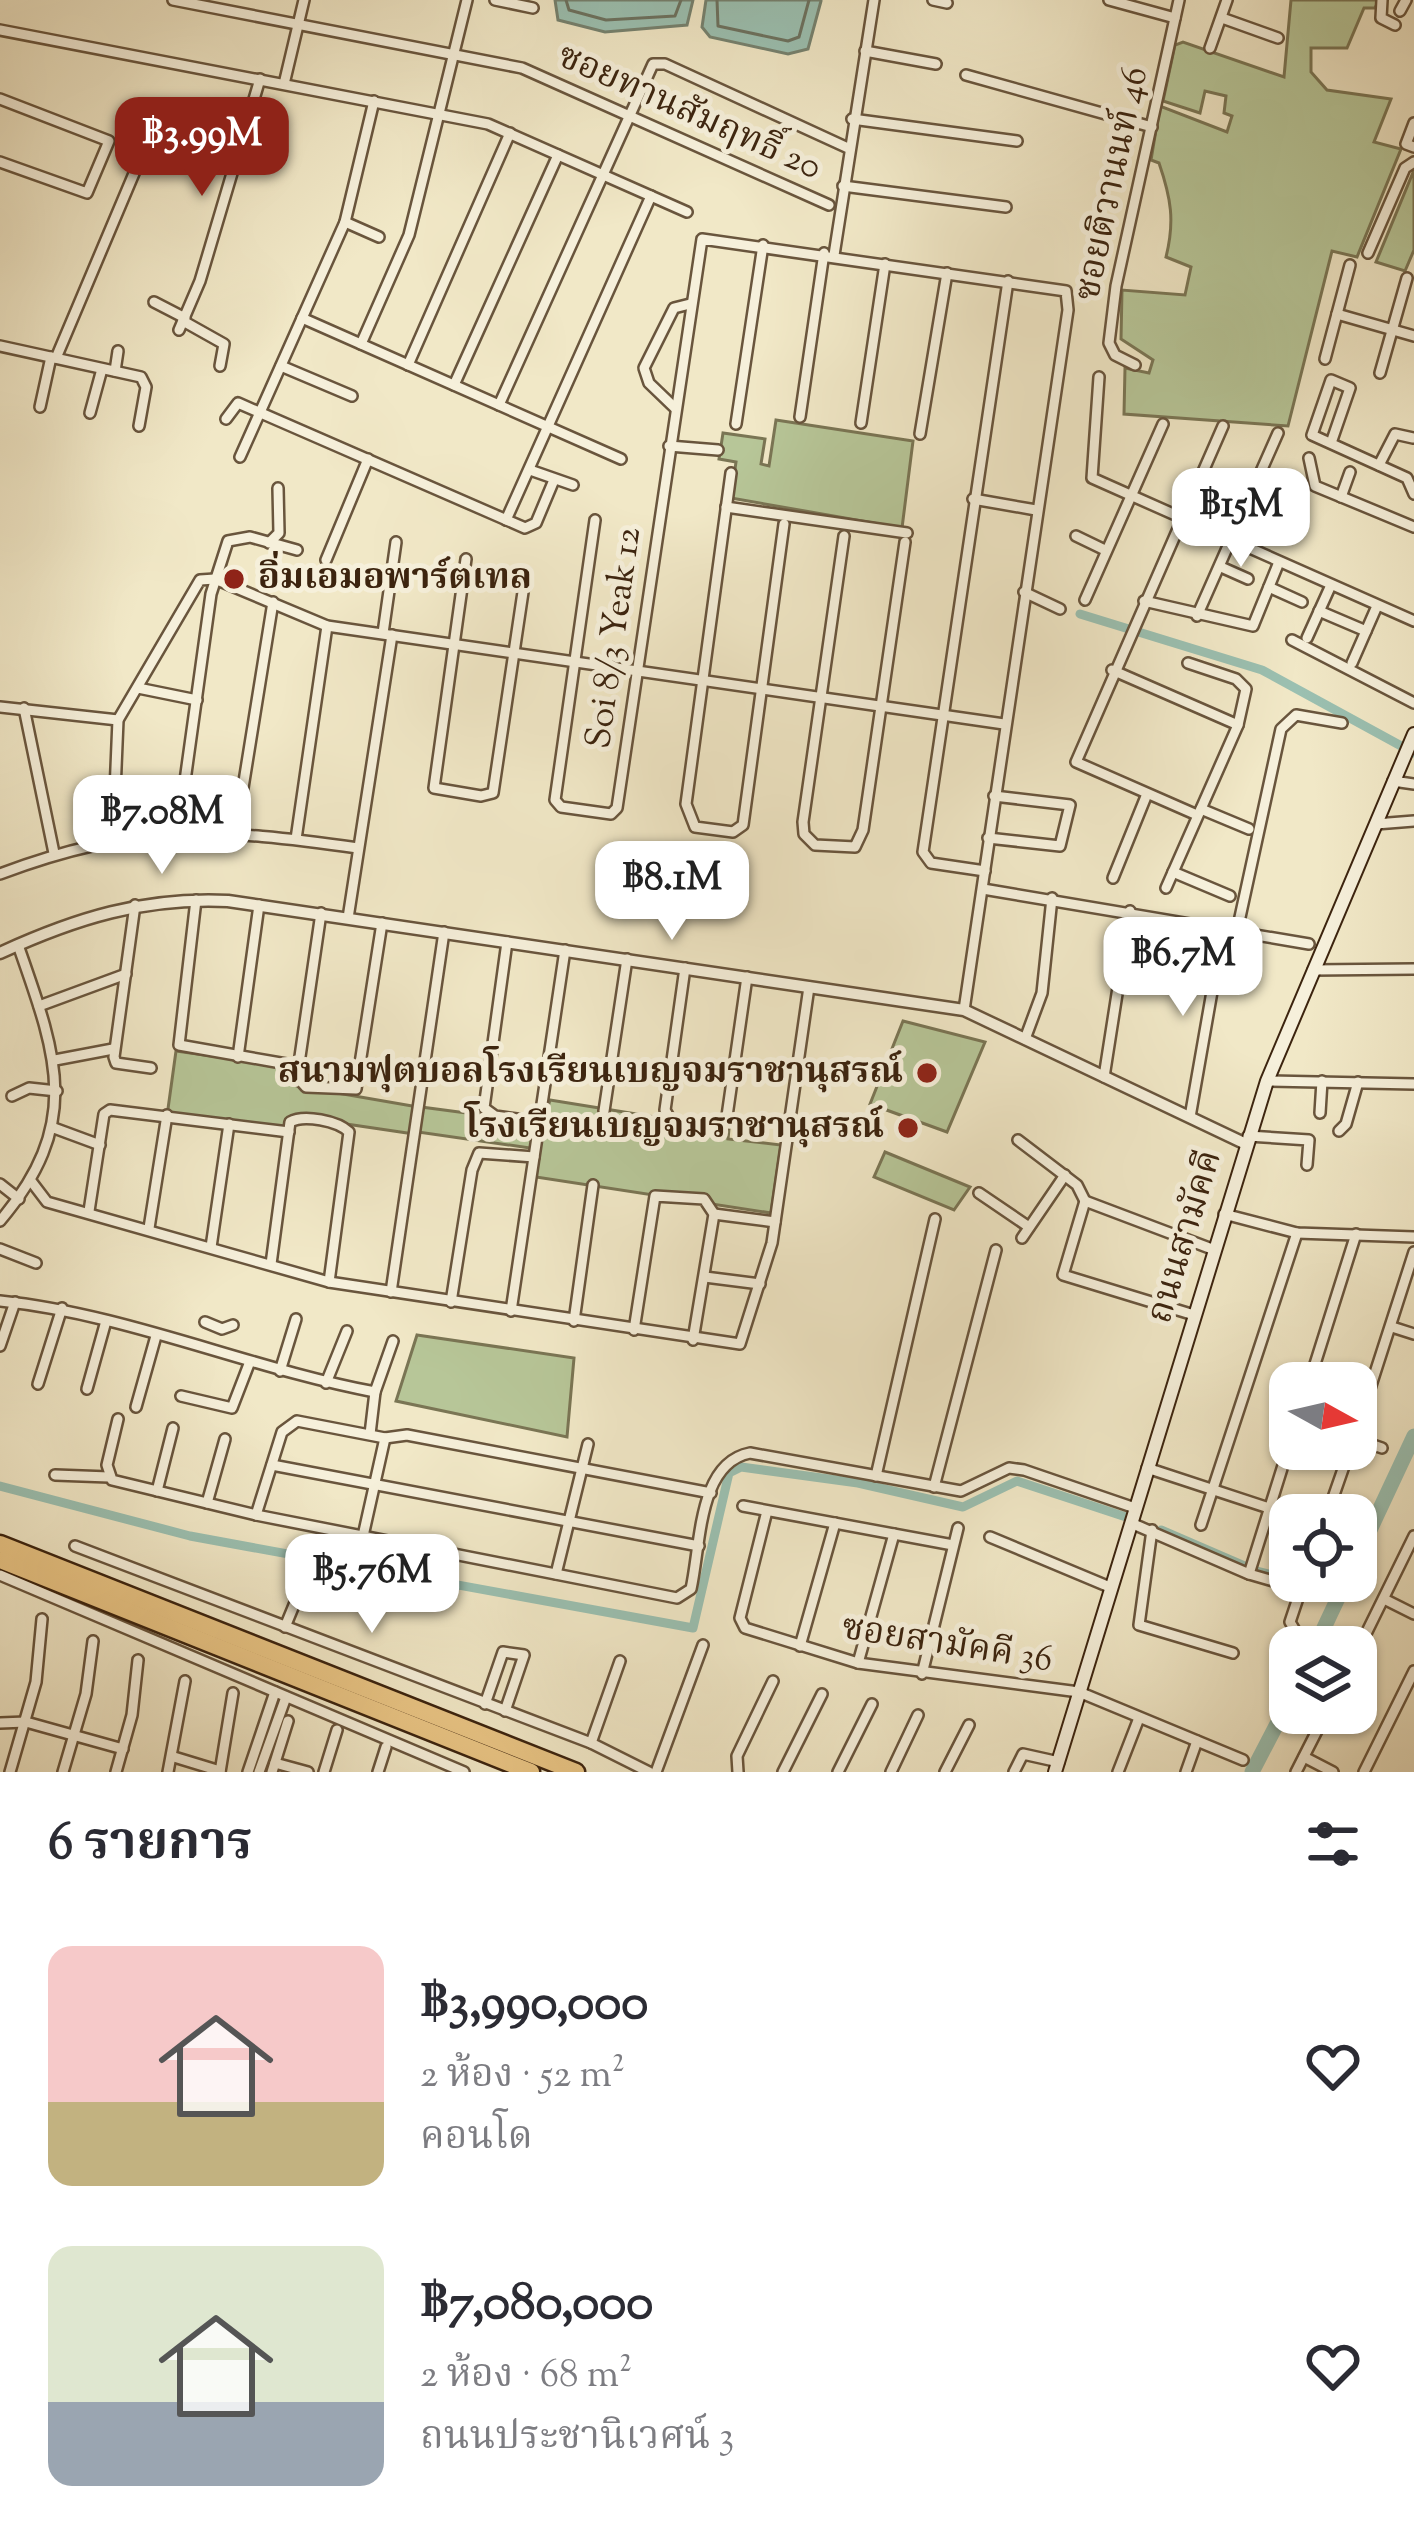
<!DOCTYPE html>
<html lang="th">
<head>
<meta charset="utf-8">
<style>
	body { margin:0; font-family:"Sorts Mill Goudy","Noto Serif Thai",serif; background:#f7f7f7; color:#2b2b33; height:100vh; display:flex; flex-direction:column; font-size:45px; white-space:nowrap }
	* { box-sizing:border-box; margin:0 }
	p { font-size:39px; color:#7c7c81 }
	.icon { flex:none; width:66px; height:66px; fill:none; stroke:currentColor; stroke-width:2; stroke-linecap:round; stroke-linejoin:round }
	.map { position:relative; height:1772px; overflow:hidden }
	.details { display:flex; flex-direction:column; background:#fff; flex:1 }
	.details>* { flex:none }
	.needle { width:78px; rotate:98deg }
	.fabs { position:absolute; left:1269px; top:1362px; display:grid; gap:24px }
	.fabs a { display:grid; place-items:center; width:108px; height:108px; border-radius:24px; background:#fff; box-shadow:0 3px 9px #0004; font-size:60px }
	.price { position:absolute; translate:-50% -102px; padding:0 27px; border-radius:24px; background:#fff; color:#222; font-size:39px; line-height:78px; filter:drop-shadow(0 3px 6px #0008) }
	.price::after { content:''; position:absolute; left:50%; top:72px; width:36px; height:27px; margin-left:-18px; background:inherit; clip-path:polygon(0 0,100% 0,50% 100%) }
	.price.on { background:#8f2418; color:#fff }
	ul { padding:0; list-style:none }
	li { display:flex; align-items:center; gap:36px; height:300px; padding:0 48px }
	li span { display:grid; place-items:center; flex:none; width:336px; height:240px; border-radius:24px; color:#555 }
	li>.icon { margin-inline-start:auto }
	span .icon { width:144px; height:144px; fill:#fffc; stroke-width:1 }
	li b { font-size:51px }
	h2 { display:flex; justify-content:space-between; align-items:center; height:144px; padding:0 48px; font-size:51px }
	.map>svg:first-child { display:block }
	.green { fill:#b7c698; stroke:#7a7554; stroke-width:3 }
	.water { fill:#9bc0b1; stroke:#758270; stroke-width:3 }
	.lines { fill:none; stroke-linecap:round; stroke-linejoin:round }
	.shore { stroke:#6c7260; stroke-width:3 }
	.canal { stroke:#9bc0b1; stroke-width:9 }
	.river { stroke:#9bc0b1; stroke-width:15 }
	.minor-casing { stroke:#69553d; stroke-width:14 }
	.tertiary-casing { stroke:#69553d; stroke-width:15 }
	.secondary-casing { stroke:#3c240f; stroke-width:16 }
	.motorway-casing { stroke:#3c240f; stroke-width:21 }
	.minor { stroke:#f6f0db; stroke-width:9 }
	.tertiary { stroke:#f6f0db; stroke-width:10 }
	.secondary { stroke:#f6f0db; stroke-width:12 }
	.motorway { stroke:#e8c484; stroke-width:16 }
	.poi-dot { fill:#8f2418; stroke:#f6f0db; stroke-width:4.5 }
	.labels { text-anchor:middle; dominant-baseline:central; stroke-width:10; stroke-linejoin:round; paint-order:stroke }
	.street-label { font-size:36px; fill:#3c240f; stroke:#f6f0db }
	.poi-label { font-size:36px; font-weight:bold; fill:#3c240f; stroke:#f6f0db; text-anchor:end }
</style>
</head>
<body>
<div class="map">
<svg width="1414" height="1772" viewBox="0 0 1414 1772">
	<rect width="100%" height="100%" fill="#f1e8c7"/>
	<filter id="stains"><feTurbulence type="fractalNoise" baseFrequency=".00167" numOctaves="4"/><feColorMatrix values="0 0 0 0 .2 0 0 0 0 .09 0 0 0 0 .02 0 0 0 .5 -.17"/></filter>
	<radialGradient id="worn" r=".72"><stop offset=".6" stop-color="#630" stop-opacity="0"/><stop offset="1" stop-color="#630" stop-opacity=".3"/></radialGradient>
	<g class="green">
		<path d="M 1291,0 L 1379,0 L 1375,8 L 1364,8 L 1347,48 L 1311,48 L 1311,72 L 1327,90 L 1391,99 L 1374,142 L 1401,149 L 1357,257 L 1332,251 L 1288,426 L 1124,414 L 1125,368 L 1149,373 L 1153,360 L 1121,339 L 1122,290 L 1185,295 L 1191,267 L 1166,257 C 1175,221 1171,198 1159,163 L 1151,160 L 1160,106 L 1227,132 L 1232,116 L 1224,113 L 1226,96 L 1205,91 L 1200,113 L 1163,101 L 1175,45 L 1183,42 L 1284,77 Z"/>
		<path d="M 1414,170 L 1414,250 L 1405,271 L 1376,262 Z"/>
		<path d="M 776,420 L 913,441 L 902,528 L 731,498 L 736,462 L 719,459 L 723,433 L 765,439 L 761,464 L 769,466 Z"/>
		<path d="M 903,1021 L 985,1042 L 947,1132 L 870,1104 Z"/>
		<path d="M 176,1051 L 298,1068 L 297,1086 L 418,1107 L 414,1134 L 292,1116 L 289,1134 L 167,1116 Z"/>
		<path d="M 550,1100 L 729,1129 L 728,1139 L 781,1145 L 771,1213 L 536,1177 L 537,1149 L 418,1132 L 421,1107 L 543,1123 Z"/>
		<path d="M 885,1152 L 970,1187 L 954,1210 L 874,1177 Z"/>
		<path d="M 417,1335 L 574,1358 L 567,1437 L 396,1401 Z"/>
	</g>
	<g class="water">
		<path d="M 555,0 L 693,0 L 687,25 L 605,32 L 558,20 Z"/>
		<path d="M 706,0 L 821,0 L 821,1 L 808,49 L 788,54 L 710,37 L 702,27 Z"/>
	</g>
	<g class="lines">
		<g class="shore">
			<path d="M 566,0 L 569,10 L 606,20 L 675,16 L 681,0"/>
			<path d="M 717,0 L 718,26 L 788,41 L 799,37 L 809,0"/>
		</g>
		<g class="canal">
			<path d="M 1080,614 L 1262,670 L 1414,753"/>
			<path d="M 0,1486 L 190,1536 L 693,1628 L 729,1473 L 741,1467 L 858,1483 L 963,1507 L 1017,1481 L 1126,1517"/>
			<path d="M 1161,1530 L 1256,1571 L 1290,1579"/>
			<path d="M 1299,1581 L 1341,1591"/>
		</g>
		<g class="river">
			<path d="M 1356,1560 L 1414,1436"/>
			<path d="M 1315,1647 L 1346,1581"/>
			<path d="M 1252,1772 L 1290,1699"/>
		</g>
		<g class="minor-casing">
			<g id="minor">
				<path d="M 173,0 L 522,68 L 829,205"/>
				<path d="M 495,0 L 533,8"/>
				<path d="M 933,0 L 947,3"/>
				<path d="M 1109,0 L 1175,18"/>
				<path d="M 1382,0 L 1381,18 L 1395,25"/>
				<path d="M 1400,11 L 1406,0"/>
				<path d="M 1222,18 L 1278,38"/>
				<path d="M 0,30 L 488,124 L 687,212"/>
				<path d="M 1210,48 L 1227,0"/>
				<path d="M 865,51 L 936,64"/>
				<path d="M 966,75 L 1152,127"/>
				<path d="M 284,84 L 304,0"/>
				<path d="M 0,99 L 109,141 L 87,193 L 0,162"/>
				<path d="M 852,119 L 1017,141"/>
				<path d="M 1414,123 L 1406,144 L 1414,147"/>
				<path d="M 843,186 L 1006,207"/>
				<path d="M 345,222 L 379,237"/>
				<path d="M 1368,253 L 1405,168 L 1414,162"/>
				<path d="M 834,255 L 874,0"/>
				<path d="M 154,302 L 185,318"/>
				<path d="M 1337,314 L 1414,336"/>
				<path d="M 302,318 L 621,459"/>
				<path d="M 183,321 L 224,344 L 220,366"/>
				<path d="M 179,330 L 200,281 L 260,79"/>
				<path d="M 361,344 L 409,235 L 467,0"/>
				<path d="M 0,346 L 141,377 L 146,387 L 139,426"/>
				<path d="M 56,358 L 146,145"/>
				<path d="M 1325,359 L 1350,265"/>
				<path d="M 408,365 L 510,133"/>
				<path d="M 1135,365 L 1115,355 L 1109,343 L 1116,286 L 1179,0"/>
				<path d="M 281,366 L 352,396"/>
				<path d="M 115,371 L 118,351"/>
				<path d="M 1380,373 L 1407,278"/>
				<path d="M 1099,377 L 1092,478 L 1414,621"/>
				<path d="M 454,385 L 558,155"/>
				<path d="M 499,405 L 653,64 L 665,64 L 848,148"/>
				<path d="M 40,407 L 51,357"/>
				<path d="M 675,408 L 649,383 L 644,368 L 674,308 L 690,304"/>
				<path d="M 90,413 L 102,369"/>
				<path d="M 800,417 L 824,253"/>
				<path d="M 226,419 L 238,403 L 525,528 L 536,523 L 554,480"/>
				<path d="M 861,423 L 885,264"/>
				<path d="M 736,424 L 763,245"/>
				<path d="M 920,434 L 947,273"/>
				<path d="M 1331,443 L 1350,388 L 1331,380 L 1312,435 L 1407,478 L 1414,494"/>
				<path d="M 669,446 L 718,450"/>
				<path d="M 240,457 L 345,222 L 374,101"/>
				<path d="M 1309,458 L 1315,486 L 1414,527"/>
				<path d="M 1379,465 L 1395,434 L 1413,438"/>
				<path d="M 530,470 L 573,485"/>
				<path d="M 731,473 L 686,804 L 695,827 L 733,832 L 743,825 L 784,524"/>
				<path d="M 1341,497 L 1350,472"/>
				<path d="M 973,499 L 1036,510"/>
				<path d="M 726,507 L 907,533"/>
				<path d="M 506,520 L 651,196"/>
				<path d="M 595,520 L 555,800 L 561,807 L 611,814 L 617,808 L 702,239 L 1066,291 L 1068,310 L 964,1010"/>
				<path d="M 844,536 L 803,822 L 804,834 L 815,845 L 855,847 L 863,830 L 905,542"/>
				<path d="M 1076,536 L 1105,550"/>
				<path d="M 269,543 L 279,533 L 278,488"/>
				<path d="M 466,559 L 434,788 L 481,796 L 493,793 L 526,572"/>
				<path d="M 326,560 L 368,459"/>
				<path d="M 1221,567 L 1248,579"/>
				<path d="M 1269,587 L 1302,602"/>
				<path d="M 1024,592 L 1060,609"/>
				<path d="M 1085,600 L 1163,424"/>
				<path d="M 1144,601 L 1253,626 L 1279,562"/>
				<path d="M 1319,611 L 1366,631"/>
				<path d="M 1197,616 L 1278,433"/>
				<path d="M 383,633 L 396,542"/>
				<path d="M 1307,638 L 1331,585"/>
				<path d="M 1292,640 L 1414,703"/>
				<path d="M 1352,663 L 1377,606"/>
				<path d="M 1112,670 L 1238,725"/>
				<path d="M 138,688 L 197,700"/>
				<path d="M 0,707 L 118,720"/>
				<path d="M 24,708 L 54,853"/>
				<path d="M 1393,781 L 1414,784"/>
				<path d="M 1201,809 L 1249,829"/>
				<path d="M 1197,815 L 1076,762 L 1223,426"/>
				<path d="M 1376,824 L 1414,821"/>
				<path d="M 178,831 L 211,594 L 228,541 L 250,537 L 297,550"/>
				<path d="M 236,831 L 273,602"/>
				<path d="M 988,838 L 1060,846 L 1070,805 L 994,796"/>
				<path d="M 113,839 L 118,720 L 200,580 L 215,579 L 327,626 L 1004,724"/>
				<path d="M 296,839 L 327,626"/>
				<path d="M 985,871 L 931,863 L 923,852 L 1008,281"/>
				<path d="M 1173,872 L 1230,896"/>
				<path d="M 0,874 C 135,823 219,828 358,848"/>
				<path d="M 1113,878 L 1147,794"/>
				<path d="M 1166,888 L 1238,725 L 1246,689 L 1236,679 L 1188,663"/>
				<path d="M 983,889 L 1309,944"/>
				<path d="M 196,900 L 179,1045 L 298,1066"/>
				<path d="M 135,905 L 114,1057 L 116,1063 L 151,1068"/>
				<path d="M 321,913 L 297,1077 L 306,1087 L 356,1089 L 382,923"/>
				<path d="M 348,918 L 392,635"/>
				<path d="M 1237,931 L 1281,729 L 1296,715 L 1342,723"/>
				<path d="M 507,942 L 484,1108 L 495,1116 L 540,1122"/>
				<path d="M 685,968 L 665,1110 L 672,1122 L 720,1129 L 726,1123 L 747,977"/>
				<path d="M 1313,970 L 1414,969"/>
				<path d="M 39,1006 L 126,974"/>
				<path d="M 1025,1039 L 1042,993 L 1052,898"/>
				<path d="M 238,1057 L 259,905"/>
				<path d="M 55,1060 L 113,1049"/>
				<path d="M 1104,1077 L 1130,911"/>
				<path d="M 1267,1081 L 1414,1084"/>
				<path d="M 12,1096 L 29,1088 L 57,1091"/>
				<path d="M 604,1111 L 627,959"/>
				<path d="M 1320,1113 L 1322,1081"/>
				<path d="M 1190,1117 L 1223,929"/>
				<path d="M 54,1128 L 100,1145"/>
				<path d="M 1339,1131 L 1346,1124 L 1358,1082"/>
				<path d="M 1248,1136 L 1309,1140 L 1307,1165"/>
				<path d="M 1018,1140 L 1077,1185 L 1085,1201"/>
				<path d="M 31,1181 L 47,1202 L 329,1282 L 740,1344 L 772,1243 L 809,987"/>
				<path d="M 0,1184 L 19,1199"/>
				<path d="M 979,1193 L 1029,1227"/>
				<path d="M 1085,1201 L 1063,1275 L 1194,1315"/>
				<path d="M 1085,1201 L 1212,1249"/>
				<path d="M 89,1211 L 104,1114 L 110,1110 L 289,1132"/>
				<path d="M 714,1214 L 775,1222"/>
				<path d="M 1224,1214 L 1297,1233 L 1414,1237"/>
				<path d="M 0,1221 C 83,1123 57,1056 18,945"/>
				<path d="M 149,1228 L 167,1115"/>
				<path d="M 1022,1238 L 1065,1175"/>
				<path d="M 211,1247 L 229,1124"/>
				<path d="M 0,1249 L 36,1263"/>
				<path d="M 271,1264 L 290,1122 C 304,1114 338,1121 349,1132 L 329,1282"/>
				<path d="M 705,1277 L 760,1284"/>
				<path d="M 391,1292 L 444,932"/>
				<path d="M 0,1301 C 127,1314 248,1368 375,1392 L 370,1434"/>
				<path d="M 451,1302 L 472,1170 L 479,1153 L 534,1157"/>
				<path d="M 511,1311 L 565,950"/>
				<path d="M 574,1321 L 593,1185"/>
				<path d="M 205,1322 L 222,1329 L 233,1325"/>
				<path d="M 1392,1327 L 1414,1334"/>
				<path d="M 634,1330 L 655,1196 L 704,1199 L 714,1214 L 693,1340"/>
				<path d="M 0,1346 L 15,1302"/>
				<path d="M 280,1371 L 296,1319"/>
				<path d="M 326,1383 L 347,1331"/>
				<path d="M 1309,1383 L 1356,1234"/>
				<path d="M 38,1384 L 62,1308"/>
				<path d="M 87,1389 L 106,1321"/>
				<path d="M 375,1392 L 393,1341"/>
				<path d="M 181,1396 L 232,1408 L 249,1364"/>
				<path d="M 136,1407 L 156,1336"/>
				<path d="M 118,1419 L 107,1465 L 112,1480 L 256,1515 L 677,1598 L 691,1589 C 701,1544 698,1463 750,1453 L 961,1491 L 1009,1468 L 1024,1470 L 1135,1508"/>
				<path d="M 1356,1432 L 1414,1252"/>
				<path d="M 1356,1439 L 1382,1448"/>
				<path d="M 272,1465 L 699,1546"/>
				<path d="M 1147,1468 L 1290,1515"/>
				<path d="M 55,1475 L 109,1477"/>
				<path d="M 876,1476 L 935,1219"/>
				<path d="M 934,1487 L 996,1250"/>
				<path d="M 157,1491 L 173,1428"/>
				<path d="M 207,1503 L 225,1439"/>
				<path d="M 743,1506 L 953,1545"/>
				<path d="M 767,1511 L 740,1618 L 745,1628 L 858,1663 L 1079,1692 L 1243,1760"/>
				<path d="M 256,1515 L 282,1432 L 297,1421 L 385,1438 L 407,1435 L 711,1493"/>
				<path d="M 1327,1515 L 1350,1449"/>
				<path d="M 1131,1523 L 1249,1574 L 1301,1589 L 1290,1622 L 1296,1632 L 1284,1660"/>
				<path d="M 1201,1525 L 1297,1233"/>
				<path d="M 1152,1530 L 1139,1625 L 1233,1653"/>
				<path d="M 363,1536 L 385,1438"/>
				<path d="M 990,1537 L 1112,1588"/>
				<path d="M 75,1546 L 591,1743 L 649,1772"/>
				<path d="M 556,1574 L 588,1444"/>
				<path d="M 1249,1574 L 1290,1443"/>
				<path d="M 0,1575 L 464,1772"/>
				<path d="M 1384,1599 L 1414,1614"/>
				<path d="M 285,1627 L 306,1576"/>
				<path d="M 800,1646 L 835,1523"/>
				<path d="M 1356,1654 L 1414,1536"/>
				<path d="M 858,1663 L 894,1534"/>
				<path d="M 922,1674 L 958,1528"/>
				<path d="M 485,1704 L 503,1652 L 524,1655 L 505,1711"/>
				<path d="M 0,1723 L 26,1722 L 123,1749"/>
				<path d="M 591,1743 L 620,1661"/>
				<path d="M 174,1757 L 220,1771"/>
				<path d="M 1304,1757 L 1333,1772"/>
				<path d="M 275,1763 L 308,1772"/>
				<path d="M 10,1772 L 36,1682 L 42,1619"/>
				<path d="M 63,1772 L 86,1694 L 93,1641"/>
				<path d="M 116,1772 L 132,1715 L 138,1660"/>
				<path d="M 168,1772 L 185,1681"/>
				<path d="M 220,1772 L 233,1693"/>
				<path d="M 248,1772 L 275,1692"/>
				<path d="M 259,1772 L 286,1697"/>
				<path d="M 272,1772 L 288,1721"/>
				<path d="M 324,1772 L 337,1730"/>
				<path d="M 378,1772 L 386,1747"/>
				<path d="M 656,1772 L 703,1645"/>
				<path d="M 738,1772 L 737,1756 L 773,1681"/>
				<path d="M 783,1772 L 822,1694"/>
				<path d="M 838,1772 L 872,1704"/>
				<path d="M 891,1772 L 918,1715"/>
				<path d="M 945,1772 L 969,1725"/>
				<path d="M 1014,1772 L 1023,1754 L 1059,1762"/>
				<path d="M 1118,1772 L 1139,1718"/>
				<path d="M 1186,1772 L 1197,1741"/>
				<path d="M 1296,1772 L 1326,1713"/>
				<path d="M 1364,1772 L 1414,1671"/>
			</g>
		</g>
		<g class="tertiary-casing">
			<path id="tertiary" d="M 0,953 C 76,918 144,897 228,901 L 964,1010 L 1246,1144"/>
		</g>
		<g class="secondary-casing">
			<path id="secondary" d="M 1055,1772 L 1267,1081 L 1414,734"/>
		</g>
		<g class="motorway-casing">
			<g id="motorway">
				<path d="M 0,1544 L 576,1772"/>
				<path d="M 0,1560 L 531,1772"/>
			</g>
		</g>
		<use href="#minor" class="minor"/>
		<use href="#tertiary" class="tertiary"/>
		<use href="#secondary" class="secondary"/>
		<use href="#motorway" class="motorway"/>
	</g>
	<g class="poi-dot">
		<circle cx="234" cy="579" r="12"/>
		<circle cx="927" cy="1073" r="12"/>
		<circle cx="908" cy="1128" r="12"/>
	</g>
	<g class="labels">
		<g class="street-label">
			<text transform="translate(689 113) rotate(24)">ซอยทานสัมฤทธิ์ 20</text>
			<text transform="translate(1113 184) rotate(-78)">ซอยติวานนท์ 46</text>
			<text transform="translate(615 638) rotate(-82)">Soi 8/3 Yeak 12</text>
			<text transform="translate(1186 1237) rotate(-73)">ถนนสามัคคี</text>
			<text transform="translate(947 1645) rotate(9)">ซอยสามัคคี 36</text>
		</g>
		<g class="poi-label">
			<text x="258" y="579" text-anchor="start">อิ่มเอมอพาร์ตเทล</text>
			<text x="903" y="1073">สนามฟุตบอลโรงเรียนเบญจมราชานุสรณ์</text>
			<text x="884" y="1128">โรงเรียนเบญจมราชานุสรณ์</text>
		</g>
	</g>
	<rect width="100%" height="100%" filter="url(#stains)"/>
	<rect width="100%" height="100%" fill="url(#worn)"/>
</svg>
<div class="fabs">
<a><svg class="needle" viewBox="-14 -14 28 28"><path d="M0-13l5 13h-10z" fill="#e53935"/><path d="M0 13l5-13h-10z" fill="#7c7c81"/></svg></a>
<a><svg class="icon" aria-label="locate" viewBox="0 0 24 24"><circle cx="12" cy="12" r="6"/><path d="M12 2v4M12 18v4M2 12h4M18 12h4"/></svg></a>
<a><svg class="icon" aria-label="layers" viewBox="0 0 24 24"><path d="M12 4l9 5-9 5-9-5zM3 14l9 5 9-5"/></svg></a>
</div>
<b class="price on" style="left:202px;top:199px">฿3.99M</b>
<b class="price" style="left:1241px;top:570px">฿15M</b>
<b class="price" style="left:162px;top:877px">฿7.08M</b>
<b class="price" style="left:672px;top:943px">฿8.1M</b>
<b class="price" style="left:1183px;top:1019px">฿6.7M</b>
<b class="price" style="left:372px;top:1636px">฿5.76M</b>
</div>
<section class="details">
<h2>6 รายการ<svg class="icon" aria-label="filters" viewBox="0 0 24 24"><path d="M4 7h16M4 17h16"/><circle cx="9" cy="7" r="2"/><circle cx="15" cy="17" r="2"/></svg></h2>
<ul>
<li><span style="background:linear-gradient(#f6c9c9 65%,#c2b280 0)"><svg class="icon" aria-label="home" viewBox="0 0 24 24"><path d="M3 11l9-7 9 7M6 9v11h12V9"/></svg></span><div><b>฿3,990,000</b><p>2 ห้อง · 52 m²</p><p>คอนโด</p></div><svg class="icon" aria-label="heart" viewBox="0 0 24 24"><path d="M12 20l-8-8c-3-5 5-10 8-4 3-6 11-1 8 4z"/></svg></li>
<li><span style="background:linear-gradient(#dfe7d0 65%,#9aa5b1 0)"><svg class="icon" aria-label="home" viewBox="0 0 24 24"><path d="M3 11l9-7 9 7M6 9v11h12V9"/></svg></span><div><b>฿7,080,000</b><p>2 ห้อง · 68 m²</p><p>ถนนประชานิเวศน์ 3</p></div><svg class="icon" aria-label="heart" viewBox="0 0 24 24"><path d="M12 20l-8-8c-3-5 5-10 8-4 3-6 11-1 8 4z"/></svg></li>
</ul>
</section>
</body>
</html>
